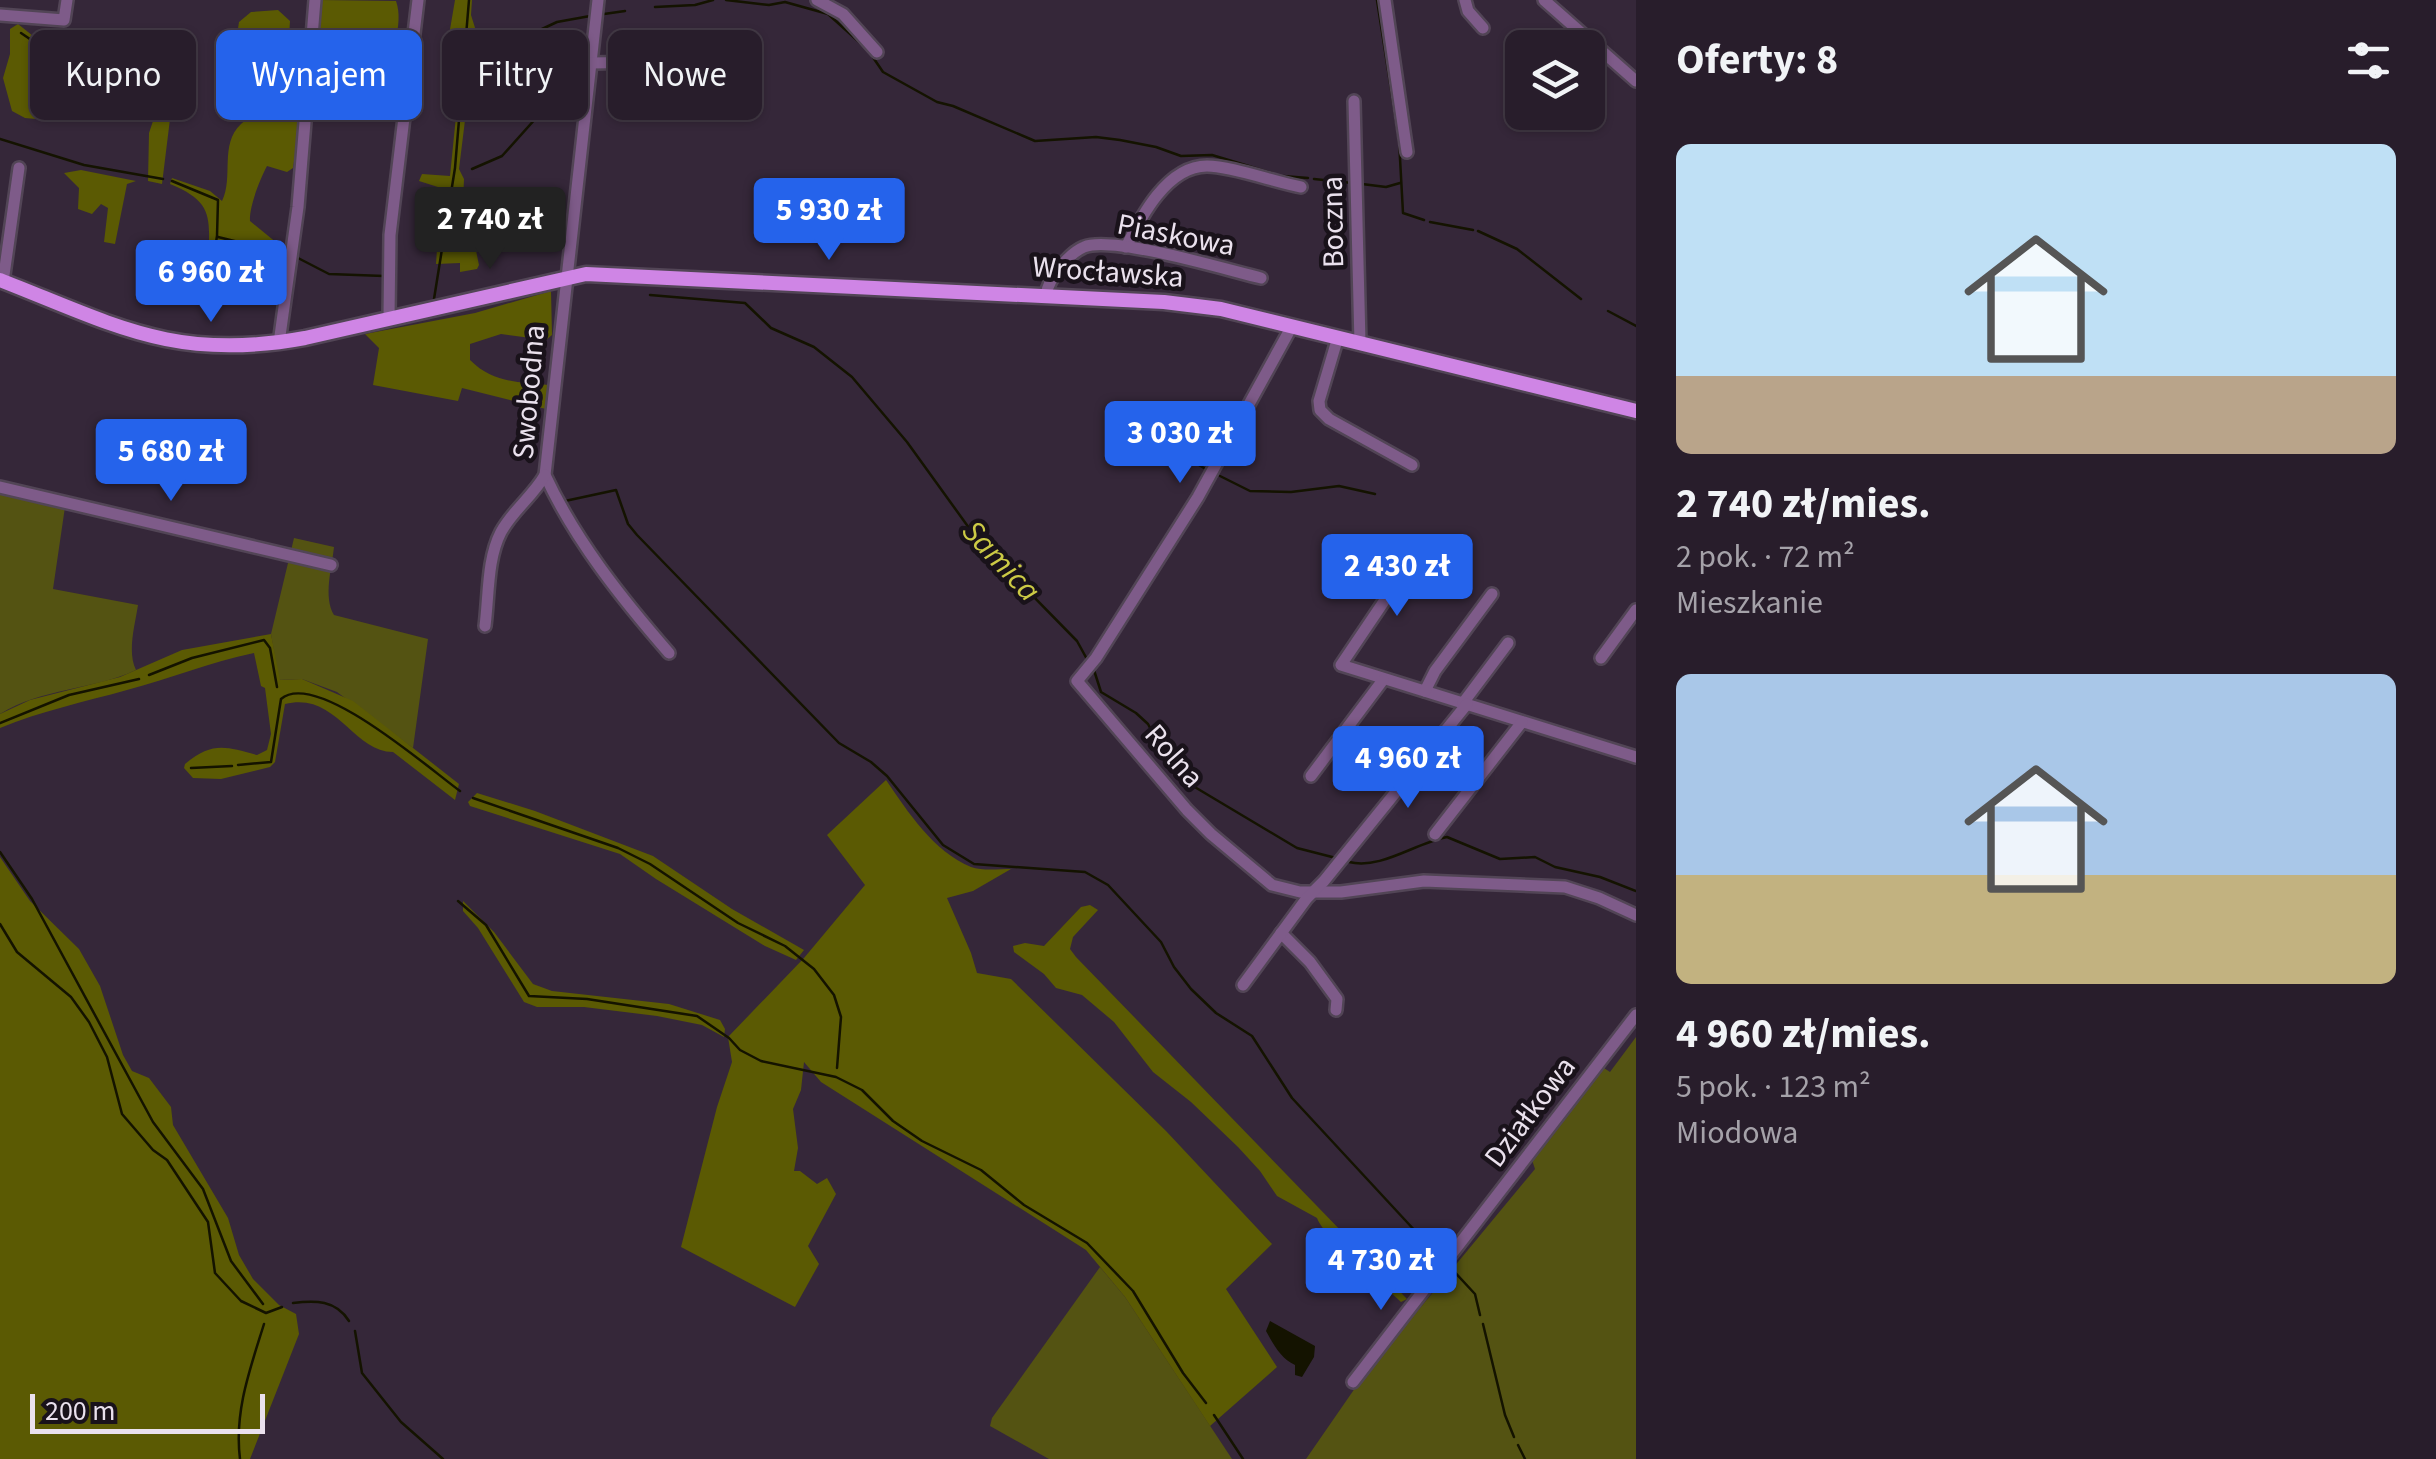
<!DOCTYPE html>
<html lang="pl">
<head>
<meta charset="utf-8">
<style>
	body { margin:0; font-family:"Source Sans 3",sans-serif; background:#302633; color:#f1f3f6; height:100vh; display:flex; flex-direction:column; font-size:38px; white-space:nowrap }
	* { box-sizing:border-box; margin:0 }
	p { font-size:32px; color:#a5a2a9 }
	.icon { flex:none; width:55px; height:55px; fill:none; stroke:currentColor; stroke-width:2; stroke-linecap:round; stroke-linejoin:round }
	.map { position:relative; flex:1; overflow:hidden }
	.sheet { display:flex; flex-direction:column; background:#281d2b; width:800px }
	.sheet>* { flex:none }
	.guide { position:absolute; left:30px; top:30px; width:950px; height:90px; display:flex; gap:20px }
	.controls { position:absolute; left:1505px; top:30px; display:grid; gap:20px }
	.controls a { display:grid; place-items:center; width:100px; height:100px; border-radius:15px; background:#281d2b; box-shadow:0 2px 8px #0004,0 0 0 2px #443b47; font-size:50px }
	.scale { position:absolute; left:30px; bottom:25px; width:235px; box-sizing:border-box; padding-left:10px; border:5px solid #eae1ed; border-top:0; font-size:28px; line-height:35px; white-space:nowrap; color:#eae1ed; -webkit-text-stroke:8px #19121a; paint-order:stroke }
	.price { position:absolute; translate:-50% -85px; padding:0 22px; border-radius:10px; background:#2563eb; color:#fff; font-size:32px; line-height:65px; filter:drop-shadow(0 2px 5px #0008) }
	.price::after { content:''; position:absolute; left:50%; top:60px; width:30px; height:22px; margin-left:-15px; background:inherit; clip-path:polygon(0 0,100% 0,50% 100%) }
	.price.on { background:#222; color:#fff }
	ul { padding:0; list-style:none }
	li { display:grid; align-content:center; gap:20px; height:530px; padding:0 40px }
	li span { display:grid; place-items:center; height:310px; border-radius:15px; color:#555 }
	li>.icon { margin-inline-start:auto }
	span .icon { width:180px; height:180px; fill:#fffc; stroke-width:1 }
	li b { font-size:42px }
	h2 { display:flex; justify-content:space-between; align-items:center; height:120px; padding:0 40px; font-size:42px }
	.tag { padding:0 35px; border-radius:15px; background:#281d2b; box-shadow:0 2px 8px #0004,0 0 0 2px #443b47; font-size:35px; line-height:90px }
	.tag.on { background:#2563eb; color:#fff }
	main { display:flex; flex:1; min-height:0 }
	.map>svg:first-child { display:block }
	.green { fill:#545312 }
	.forest { fill:#5b5a03 }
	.water { fill:#141300 }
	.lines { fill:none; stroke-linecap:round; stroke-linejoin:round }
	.stream { stroke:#141300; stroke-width:2.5 }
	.minor-casing { stroke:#524556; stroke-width:16 }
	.major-casing { stroke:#524556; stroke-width:19 }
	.minor { stroke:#7e5b89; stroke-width:11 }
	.major { stroke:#cf85e5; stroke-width:14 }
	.labels { text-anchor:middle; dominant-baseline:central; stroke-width:9; stroke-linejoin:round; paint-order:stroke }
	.street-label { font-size:30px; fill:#eae1ed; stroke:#19121a }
	.water-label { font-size:32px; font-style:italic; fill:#ccca45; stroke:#19121a }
</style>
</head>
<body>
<main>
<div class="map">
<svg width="1636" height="1459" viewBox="0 0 1636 1459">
	<rect width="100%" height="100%" fill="#352739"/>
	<g class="green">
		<path d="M 0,493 L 65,507 L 53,589 L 138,605 C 135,625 127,652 136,670 C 94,690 41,688 0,714 Z"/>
		<path d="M 294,538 L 334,547 C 332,567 323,597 334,615 L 428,639 L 413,748 L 337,692 L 302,679 L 279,680 L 271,634 Z"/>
		<path d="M 1636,1037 L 1636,1459 L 1306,1459 L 1362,1378 L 1535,1169 L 1531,1157 L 1601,1066 L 1610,1072 Z"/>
		<path d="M 1100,1267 L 1125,1297 L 1232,1459 L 1049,1459 L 990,1426 L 992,1418 Z"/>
	</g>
	<g class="forest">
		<path d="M 320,0 L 396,1 C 405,26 387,53 397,76 L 387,76 L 364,60 L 317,52 Z"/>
		<path d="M 455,0 L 472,0 L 471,15 L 476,31 L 459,169 L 464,179 L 462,229 L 473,236 L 479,265 L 477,269 L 460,272 L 460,263 L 436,264 L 441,188 L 419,181 L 422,174 L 450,176 L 460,76 L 450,66 L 452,54 L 446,53 Z"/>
		<path d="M 278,10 L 290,21 L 288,52 L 293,68 L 288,77 L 238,66 L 234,55 L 239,22 L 251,12 Z"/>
		<path d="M 18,24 L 38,40 L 52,46 C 58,69 57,98 47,120 L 25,118 L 12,111 L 3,78 L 10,54 L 10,29 Z"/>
		<path d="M 92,38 C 115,42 134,41 144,64 L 139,74 L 81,89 L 75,44 Z"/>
		<path d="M 170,46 L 179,46 L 162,184 L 148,181 L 149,133 L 165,85 Z"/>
		<path d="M 269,108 L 292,112 L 300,124 L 293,168 L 287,172 L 267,166 C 260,179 249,207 250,221 L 283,248 L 282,258 L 247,246 L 234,246 L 221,268 L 208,261 C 210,218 214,202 170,184 L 172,178 L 210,191 L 222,201 C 234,177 219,145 241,124 C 248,117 260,113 269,108 Z"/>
		<path d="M 81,170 L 136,181 L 127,184 L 115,244 L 104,242 L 108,208 L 101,204 L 92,214 L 78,209 L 79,188 L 64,173 Z"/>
		<path d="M 551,291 L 552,335 L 546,340 L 501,334 L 470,344 L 470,360 C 493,383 518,382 549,385 L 546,409 L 462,388 L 458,401 L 373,385 L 379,348 L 365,334 L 475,313 Z"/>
		<path d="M 271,634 L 280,680 L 302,679 L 353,701 L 459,784 L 455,800 L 393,752 C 352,751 336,691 285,704 L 275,762 L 270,767 L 221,779 L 193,778 L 184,768 L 185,764 C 213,741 226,747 257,755 L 267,750 L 271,734 L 265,688 L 261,686 L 254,653 C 210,662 170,679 127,690 C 84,702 41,711 0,728 L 0,714 L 30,700 L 120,677 L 182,650 Z"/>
		<path d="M 886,780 C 908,812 933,851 971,867 C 982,871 999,869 1011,869 L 973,891 L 947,898 L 971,953 L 977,973 L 1011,979 L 1166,1131 L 1272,1244 L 1226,1289 L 1277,1367 L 1210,1426 L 1125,1297 L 1086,1250 L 821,1082 L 804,1062 L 801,1090 L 793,1109 L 798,1148 L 794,1171 L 800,1171 L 817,1184 L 827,1178 L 836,1194 L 808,1246 L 819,1264 L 795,1307 L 681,1247 L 717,1107 L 732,1062 L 728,1037 L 804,958 L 865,885 L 827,835 Z"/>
		<path d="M 477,793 L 535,811 L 653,856 L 732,909 L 804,950 L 796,960 L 765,946 L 656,879 L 620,854 L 470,806 L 468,802 Z"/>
		<path d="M 0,857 L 30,901 L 79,949 L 100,986 L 123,1055 L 132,1071 L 149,1078 L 171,1107 L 173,1125 L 228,1218 L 239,1255 L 253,1279 L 279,1305 L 296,1314 L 299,1334 L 250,1459 L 0,1459 Z"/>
		<path d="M 463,901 L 494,932 L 533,984 L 552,991 L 669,1004 L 720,1020 L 725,1029 L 724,1037 L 702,1025 L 657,1016 L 584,1007 L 537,1007 L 524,1002 L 478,928 L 463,911 Z"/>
		<path d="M 1090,905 L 1098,910 L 1073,937 L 1070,949 L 1076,957 L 1407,1299 L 1401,1302 C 1382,1284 1324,1238 1317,1218 L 1277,1196 L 1260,1171 L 1238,1147 L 1191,1102 L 1153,1072 L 1114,1022 L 1082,995 L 1056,988 L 1044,974 L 1014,952 L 1013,946 L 1025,943 L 1044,946 L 1081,907 Z"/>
	</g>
	<path class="water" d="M 1270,1321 L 1315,1346 L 1314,1357 L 1302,1377 L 1295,1375 L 1295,1365 C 1281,1359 1273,1344 1266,1331 Z"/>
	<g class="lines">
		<g class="stream">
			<path d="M 726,0 L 769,5 L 785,2 L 828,14 L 868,50 L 883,72 L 937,102 L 953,106 L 1035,141 L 1096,137 L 1120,140 L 1156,147 L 1181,156 L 1212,155 L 1272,173"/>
			<path d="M 1377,0 L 1399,140 L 1403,213 L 1424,220"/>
			<path d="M 655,7 L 695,5 L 713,0"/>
			<path d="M 604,14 L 625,11"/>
			<path d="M 21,33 L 49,52 L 51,64 L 46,96"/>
			<path d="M 469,37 L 512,43 L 557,22 L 590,16"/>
			<path d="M 0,139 L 84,165 L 163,179"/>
			<path d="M 472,169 L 502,156 L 554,98 L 569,68 L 585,58"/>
			<path d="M 1283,176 L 1308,178"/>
			<path d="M 1314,179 L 1352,183"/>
			<path d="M 172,181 L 218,200 L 217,236 L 208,290"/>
			<path d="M 1362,184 L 1386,187 L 1400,183"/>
			<path d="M 1430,222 L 1473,230"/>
			<path d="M 1478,231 L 1517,249 L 1581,299"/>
			<path d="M 218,237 L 284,253"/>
			<path d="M 298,258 L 329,274 L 384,276"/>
			<path d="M 650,295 L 745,303 L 771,328 L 814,347 L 852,377 L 907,442 L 977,539 L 1077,641 L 1088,661"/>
			<path d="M 434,299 L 455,168 L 469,0"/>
			<path d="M 1608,311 L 1636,326"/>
			<path d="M 1132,426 L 1204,468"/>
			<path d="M 1220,476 L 1250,491 L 1291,492 L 1339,486 L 1375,494"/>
			<path d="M 565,501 L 616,490 L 628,524 L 637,535 L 839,743 L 871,762 L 887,776 L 943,845 L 974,864 L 1085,872 L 1108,885 L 1161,942 L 1174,967 L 1191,989 L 1216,1013 L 1252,1036 L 1292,1098 L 1443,1261"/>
			<path d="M 1093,667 L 1101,692 L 1136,713 L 1148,724 L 1169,764 L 1188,783 L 1297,848 L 1336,858"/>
			<path d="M 149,675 L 192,658 L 264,640 L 270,648 L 277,687"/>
			<path d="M 0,723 L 69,695 L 139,679"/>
			<path d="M 238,765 L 271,762 L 281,699 C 316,669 427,767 460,791"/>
			<path d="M 191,768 L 232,766"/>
			<path d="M 473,798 L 618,848 L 650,864 L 738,923 L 785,946 L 814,969 L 834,995 L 841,1017 L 837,1068"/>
			<path d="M 0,852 L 32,899 L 153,1122 L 203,1189 L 231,1261 L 263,1304"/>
			<path d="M 1349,862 C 1381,870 1415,843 1447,837 L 1500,859 L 1535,857 L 1555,867 L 1600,877 L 1636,891"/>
			<path d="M 458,901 L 486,925 L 529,996 L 587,999 L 697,1016 L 729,1038 L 740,1050 L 761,1061 L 836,1077 L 862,1090 L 893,1121 L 922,1141 L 981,1170 L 1024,1205 L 1087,1243 L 1133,1291 L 1183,1373 L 1206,1403"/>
			<path d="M 0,924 L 17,952 L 71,997 L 89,1022 L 107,1057 L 122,1114 L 153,1150 L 167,1160 L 208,1222 L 215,1273 L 241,1301 L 266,1313 L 282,1307"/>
			<path d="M 1449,1266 L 1475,1294 L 1480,1315"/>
			<path d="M 293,1303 C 315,1300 336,1300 349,1321"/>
			<path d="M 1483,1324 L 1505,1415 L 1514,1437"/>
			<path d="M 355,1331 L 362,1373 L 401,1422 L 443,1459"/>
			<path d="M 1214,1415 L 1243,1459"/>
			<path d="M 1518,1445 L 1525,1459"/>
			<path d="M 240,1459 C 234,1412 250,1369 264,1324"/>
		</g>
		<g class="minor-casing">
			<g id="minor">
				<path d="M 598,0 L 545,475 C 575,540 622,599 669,653"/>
				<path d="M 817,0 L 843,14 L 877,52"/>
				<path d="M 1385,0 L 1407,152"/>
				<path d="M 1465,0 L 1468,11 L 1483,28"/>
				<path d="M 1544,0 L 1636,81"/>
				<path d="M 0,15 L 64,20 L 67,0"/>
				<path d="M 590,63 L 717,61"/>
				<path d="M 1354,101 L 1360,343"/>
				<path d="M 1126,247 C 1141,217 1167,166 1207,166 C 1232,166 1274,182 1301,187"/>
				<path d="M 3,282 L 19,168"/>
				<path d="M 1046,295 C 1048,279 1069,253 1084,247 C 1112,235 1227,270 1261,278"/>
				<path d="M 389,318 L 390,235 L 418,0"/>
				<path d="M 1292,326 L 1198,497 L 1096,658 L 1077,681 L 1187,810 L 1211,834 L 1272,885 L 1300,892 L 1341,892 L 1424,881 L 1565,887 L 1599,898 L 1636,915"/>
				<path d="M 1338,337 L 1319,401 L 1320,410 L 1329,419 L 1412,465"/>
				<path d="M 279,343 L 298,207 L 315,0"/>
				<path d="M 0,487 L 331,565"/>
				<path d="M 1418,551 L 1341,665 L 1636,757"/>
				<path d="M 485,626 C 489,595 487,559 501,532 C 513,510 533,496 545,475"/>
				<path d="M 1601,658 L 1636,610"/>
				<path d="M 1425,691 L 1435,671 L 1492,594"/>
				<path d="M 1463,703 L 1508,643"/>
				<path d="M 1311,776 L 1383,680"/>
				<path d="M 1435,834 L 1522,722"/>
				<path d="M 1281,933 L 1310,962 L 1337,999 L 1336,1010"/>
				<path d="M 1243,985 L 1307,898 L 1324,881 L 1467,704"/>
				<path d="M 1353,1382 L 1636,1015"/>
			</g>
		</g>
		<g class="major-casing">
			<path id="major" d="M 0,280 C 115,325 176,362 305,338 L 586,274 L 1164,302 L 1221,309 L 1636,411"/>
		</g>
		<use href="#minor" class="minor"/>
		<use href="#major" class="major"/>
	</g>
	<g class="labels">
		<g class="street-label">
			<text transform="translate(1333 222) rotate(-91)">Boczna</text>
			<text transform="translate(1176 235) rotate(11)">Piaskowa</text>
			<text transform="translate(1108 272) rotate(4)">Wrocławska</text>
			<text transform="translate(529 392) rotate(-85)">Swobodna</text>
			<text transform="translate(1174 756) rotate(49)">Rolna</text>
			<text transform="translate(1530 1112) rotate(-53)">Działkowa</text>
		</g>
		<g class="water-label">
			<text transform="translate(1001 561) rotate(47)">Samica</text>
		</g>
	</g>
</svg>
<div class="controls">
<a><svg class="icon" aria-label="layers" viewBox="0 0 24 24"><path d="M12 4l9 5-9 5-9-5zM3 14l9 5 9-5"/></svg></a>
</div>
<div class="scale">200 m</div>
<b class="price" style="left:829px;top:263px">5 930 zł</b>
<b class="price on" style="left:490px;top:272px">2 740 zł</b>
<b class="price" style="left:211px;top:325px">6 960 zł</b>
<b class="price" style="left:1180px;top:486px">3 030 zł</b>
<b class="price" style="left:171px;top:504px">5 680 zł</b>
<b class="price" style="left:1397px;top:619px">2 430 zł</b>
<b class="price" style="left:1408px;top:811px">4 960 zł</b>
<b class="price" style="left:1381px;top:1313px">4 730 zł</b>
<div class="guide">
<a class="tag">Kupno</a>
<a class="tag on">Wynajem</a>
<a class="tag">Filtry</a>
<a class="tag">Nowe</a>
</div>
</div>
<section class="sheet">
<h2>Oferty: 8<svg class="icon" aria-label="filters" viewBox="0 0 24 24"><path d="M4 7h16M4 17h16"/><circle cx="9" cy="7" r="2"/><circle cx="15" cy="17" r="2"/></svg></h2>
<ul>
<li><span style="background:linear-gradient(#bfe0f5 75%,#b9a48a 0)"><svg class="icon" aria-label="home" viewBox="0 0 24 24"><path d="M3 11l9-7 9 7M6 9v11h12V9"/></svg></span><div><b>2 740 zł/mies.</b><p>2 pok. · 72 m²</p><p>Mieszkanie</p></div></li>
<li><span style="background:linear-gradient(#a9c7e8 65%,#c2b280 0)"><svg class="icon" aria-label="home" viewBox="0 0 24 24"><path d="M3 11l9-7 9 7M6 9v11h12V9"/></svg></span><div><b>4 960 zł/mies.</b><p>5 pok. · 123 m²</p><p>Miodowa</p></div></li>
</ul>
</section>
</main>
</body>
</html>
